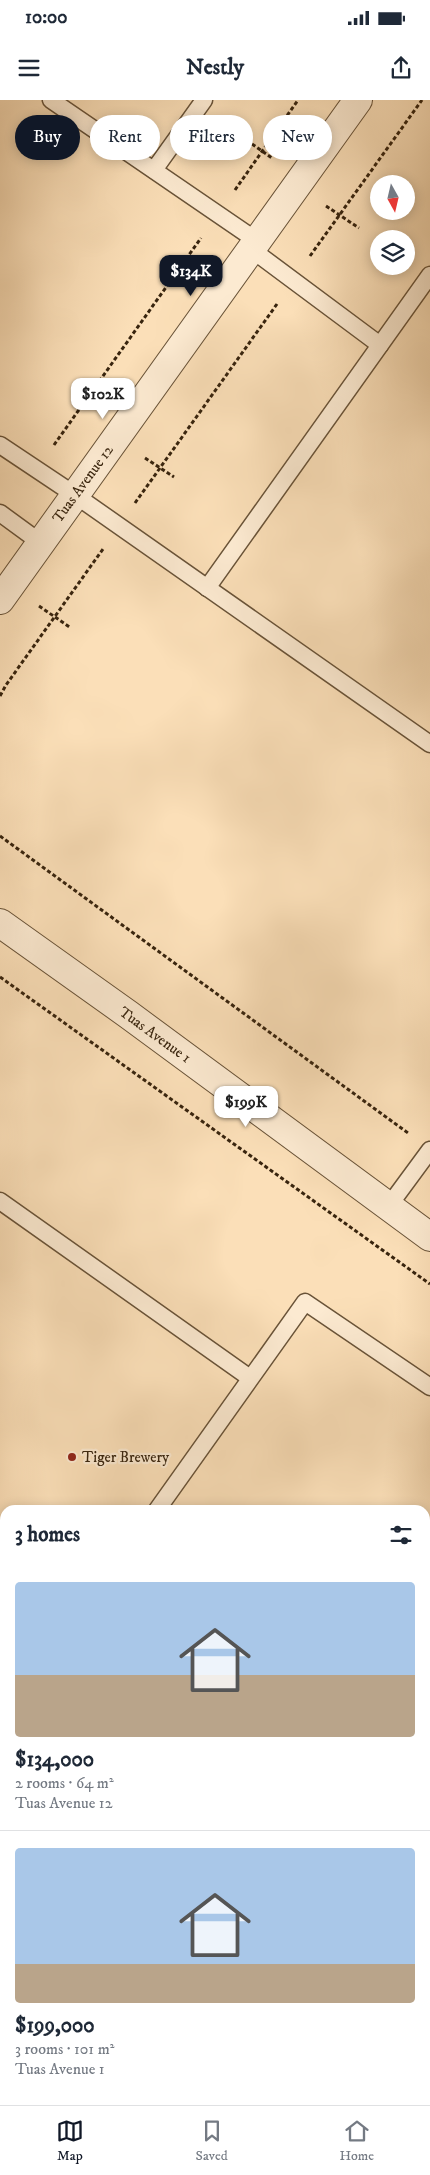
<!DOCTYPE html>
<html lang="en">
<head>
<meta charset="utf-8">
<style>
	body { margin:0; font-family:"IM FELL DW Pica",serif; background:#f2f2f3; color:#1f2937; height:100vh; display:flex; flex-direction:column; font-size:19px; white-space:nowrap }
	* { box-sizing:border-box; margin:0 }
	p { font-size:16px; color:#747a83 }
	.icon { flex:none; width:28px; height:28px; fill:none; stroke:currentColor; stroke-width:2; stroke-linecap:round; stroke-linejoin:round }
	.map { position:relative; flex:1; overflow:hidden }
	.side { position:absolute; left:0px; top:1405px; width:430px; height:600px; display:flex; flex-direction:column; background:#fff; border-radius:15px 15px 0 0; box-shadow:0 2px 12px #0003 }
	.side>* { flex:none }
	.banner { position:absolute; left:15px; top:15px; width:400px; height:45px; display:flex; gap:10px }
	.needle { width:32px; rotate:172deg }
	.buttons { position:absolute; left:370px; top:75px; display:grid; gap:10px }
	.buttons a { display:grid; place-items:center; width:45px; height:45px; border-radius:50%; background:#fff; box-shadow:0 2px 12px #0003; font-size:25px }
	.price { position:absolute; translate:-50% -42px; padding:0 11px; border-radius:10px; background:#fff; color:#222; font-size:16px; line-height:32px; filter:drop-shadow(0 1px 2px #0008) }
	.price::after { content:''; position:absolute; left:50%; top:30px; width:15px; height:11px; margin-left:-8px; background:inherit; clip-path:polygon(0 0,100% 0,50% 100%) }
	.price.current { background:#111827; color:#fff }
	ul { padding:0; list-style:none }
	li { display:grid; align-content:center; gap:10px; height:265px; padding:0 15px }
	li+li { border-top:1px solid #e0e1e3 }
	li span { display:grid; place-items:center; height:155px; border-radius:5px; color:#555 }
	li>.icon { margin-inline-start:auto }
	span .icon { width:90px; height:90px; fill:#fffc; stroke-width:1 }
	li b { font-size:21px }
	h2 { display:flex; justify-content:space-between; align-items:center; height:60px; padding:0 15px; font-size:21px }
	.pill { padding:0 18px; border-radius:22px; background:#fff; box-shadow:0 2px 12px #0003; font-size:18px; line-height:45px }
	.pill.current { background:#111827; color:#fff }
	.status { display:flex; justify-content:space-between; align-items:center; height:35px; padding:0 25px; background:#fff; direction:ltr }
	.status svg { height:14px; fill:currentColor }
	header { display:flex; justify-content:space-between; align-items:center; height:65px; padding:0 15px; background:#fff; font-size:22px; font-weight:700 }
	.tab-bar { display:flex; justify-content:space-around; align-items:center; height:70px; border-top:1px solid #e0e1e3; background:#fff; font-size:14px; color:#747a83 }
	.tab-bar a { display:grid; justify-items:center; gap:2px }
	.tab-bar .current { color:#111827 }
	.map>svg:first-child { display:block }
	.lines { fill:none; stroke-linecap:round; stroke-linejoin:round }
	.lane-casing { stroke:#695338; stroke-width:19 }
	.street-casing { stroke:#695338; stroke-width:30 }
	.path { stroke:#38240e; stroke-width:3; stroke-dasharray:4 2.5; stroke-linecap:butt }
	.lane { stroke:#fcead1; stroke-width:16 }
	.street { stroke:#fcead1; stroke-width:28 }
	.poi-dot { fill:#8f2418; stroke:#fcead1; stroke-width:2 }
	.labels { text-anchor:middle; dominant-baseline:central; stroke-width:4.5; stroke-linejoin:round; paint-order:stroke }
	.street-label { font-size:15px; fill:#38240e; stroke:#fcead1 }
	.poi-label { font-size:15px; fill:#38240e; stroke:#fcead1; text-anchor:start }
</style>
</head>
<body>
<div class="status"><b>10:00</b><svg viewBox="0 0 49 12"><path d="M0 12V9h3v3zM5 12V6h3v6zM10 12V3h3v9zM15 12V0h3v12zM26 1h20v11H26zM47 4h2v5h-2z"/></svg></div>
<header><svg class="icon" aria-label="menu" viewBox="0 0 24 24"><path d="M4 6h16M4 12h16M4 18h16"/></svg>Nestly<svg class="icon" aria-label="share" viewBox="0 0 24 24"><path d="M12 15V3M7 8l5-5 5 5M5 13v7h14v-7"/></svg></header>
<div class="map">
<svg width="430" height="2005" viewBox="0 0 430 2005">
	<rect width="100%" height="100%" fill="#fbdfb8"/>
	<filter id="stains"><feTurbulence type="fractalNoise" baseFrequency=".004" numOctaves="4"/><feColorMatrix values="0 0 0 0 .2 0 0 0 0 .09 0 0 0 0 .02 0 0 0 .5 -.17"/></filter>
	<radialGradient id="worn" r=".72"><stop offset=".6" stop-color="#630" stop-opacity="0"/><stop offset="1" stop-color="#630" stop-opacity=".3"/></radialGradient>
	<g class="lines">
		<g class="lane-casing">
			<g id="lane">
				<path d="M 51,0 L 257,141"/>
				<path d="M 154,70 L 204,0"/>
				<path d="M 251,149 L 380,245"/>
				<path d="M 0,345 L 75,395 L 430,644"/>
				<path d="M 0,413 L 41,443"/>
				<path d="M 207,488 L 430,175"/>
				<path d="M 0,1101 L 250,1278"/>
				<path d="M 388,1107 L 430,1050"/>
				<path d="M 157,1410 L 305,1202 L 430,1287"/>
				<path d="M 0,1631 L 5,1624"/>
				<path d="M 425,1637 L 430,1641"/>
				<path d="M 426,2005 L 430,2000"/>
			</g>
		</g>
		<g class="street-casing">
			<g id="street">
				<path d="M 0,500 L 358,0"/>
				<path d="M 0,823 L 129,915 L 430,1137"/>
			</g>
		</g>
		<g class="path">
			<path d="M 252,44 L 272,58"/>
			<path d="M 235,90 L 298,0"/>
			<path d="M 326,106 L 359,128"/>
			<path d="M 310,156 L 422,0"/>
			<path d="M 79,286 L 100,300"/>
			<path d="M 54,345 L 201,138"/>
			<path d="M 145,358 L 174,377"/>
			<path d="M 135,403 L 277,204"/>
			<path d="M 39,506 L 71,528"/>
			<path d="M 0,596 L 6,585 L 103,449"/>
			<path d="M 0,736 L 408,1033"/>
			<path d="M 0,877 L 430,1184"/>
		</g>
		<use href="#lane" class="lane"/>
		<use href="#street" class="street"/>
	</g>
	<circle class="poi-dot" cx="72" cy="1357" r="5"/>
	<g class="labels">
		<g class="street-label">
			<text transform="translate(83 384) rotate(-54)">Tuas Avenue 12</text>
			<text transform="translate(155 935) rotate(36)">Tuas Avenue 1</text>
		</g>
		<g class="poi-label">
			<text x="82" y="1357">Tiger Brewery</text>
		</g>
	</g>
	<rect width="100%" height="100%" filter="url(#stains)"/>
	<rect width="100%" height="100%" fill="url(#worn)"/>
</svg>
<div class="buttons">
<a><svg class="needle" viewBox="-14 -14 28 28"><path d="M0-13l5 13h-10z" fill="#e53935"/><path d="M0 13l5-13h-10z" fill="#747a83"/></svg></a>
<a><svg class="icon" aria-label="layers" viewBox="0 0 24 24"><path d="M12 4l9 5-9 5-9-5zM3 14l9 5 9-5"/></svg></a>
</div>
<b class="price current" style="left:191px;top:197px">$134K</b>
<b class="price" style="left:103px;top:320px">$102K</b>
<b class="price" style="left:246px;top:1028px">$199K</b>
<div class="banner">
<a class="pill current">Buy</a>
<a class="pill">Rent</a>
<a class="pill">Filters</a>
<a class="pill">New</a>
</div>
<section class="side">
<h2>3 homes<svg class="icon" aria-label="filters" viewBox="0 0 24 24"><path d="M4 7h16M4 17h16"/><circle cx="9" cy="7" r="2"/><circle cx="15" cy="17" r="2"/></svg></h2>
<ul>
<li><span style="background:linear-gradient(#a9c7e8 60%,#b9a48a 0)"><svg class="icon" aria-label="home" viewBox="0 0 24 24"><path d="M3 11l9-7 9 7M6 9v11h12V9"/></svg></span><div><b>$134,000</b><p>2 rooms · 64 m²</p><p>Tuas Avenue 12</p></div></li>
<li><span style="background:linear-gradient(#a9c7e8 75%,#b9a48a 0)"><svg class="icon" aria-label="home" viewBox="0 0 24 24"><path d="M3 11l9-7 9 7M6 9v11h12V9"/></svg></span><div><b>$199,000</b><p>3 rooms · 101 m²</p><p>Tuas Avenue 1</p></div></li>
</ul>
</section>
</div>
<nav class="tab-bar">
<a class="current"><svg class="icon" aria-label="map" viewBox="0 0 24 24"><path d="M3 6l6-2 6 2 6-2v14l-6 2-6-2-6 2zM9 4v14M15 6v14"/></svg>Map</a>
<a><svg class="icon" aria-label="saved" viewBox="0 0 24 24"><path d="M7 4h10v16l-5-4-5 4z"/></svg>Saved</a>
<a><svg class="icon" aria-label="home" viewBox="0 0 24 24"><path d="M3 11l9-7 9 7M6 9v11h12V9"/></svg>Home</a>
</nav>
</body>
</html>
